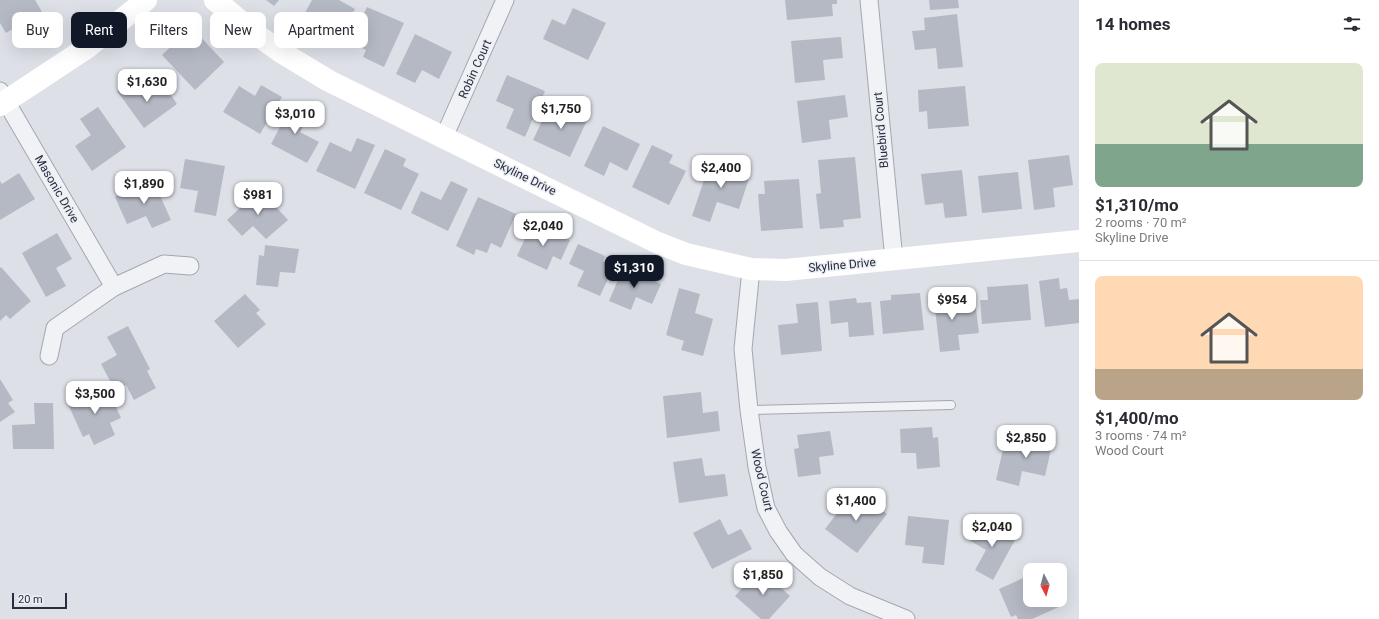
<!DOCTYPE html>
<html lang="en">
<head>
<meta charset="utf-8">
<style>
	body { margin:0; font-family:Roboto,sans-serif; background:#f2f2f3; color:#2b2b33; height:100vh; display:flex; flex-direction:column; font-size:15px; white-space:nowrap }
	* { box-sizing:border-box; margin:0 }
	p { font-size:13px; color:#7c7c81 }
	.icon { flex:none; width:22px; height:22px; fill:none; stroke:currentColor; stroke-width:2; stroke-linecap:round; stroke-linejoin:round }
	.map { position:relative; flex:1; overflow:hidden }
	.sheet { display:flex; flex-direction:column; background:#fff; width:300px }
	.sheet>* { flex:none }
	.hud { position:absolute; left:12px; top:12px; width:380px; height:36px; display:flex; gap:8px }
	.needle { width:26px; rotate:174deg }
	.tools { position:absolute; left:1023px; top:563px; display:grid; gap:8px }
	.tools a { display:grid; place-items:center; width:44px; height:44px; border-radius:8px; background:#fff; box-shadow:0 4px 16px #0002; font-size:20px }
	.scale { position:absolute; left:12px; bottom:10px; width:55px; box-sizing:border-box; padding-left:4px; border:2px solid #272e3e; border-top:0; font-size:11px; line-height:14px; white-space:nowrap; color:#272e3e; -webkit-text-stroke:3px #edeff5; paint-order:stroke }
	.price { position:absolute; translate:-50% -34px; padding:0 9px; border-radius:8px; background:#fff; color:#222; font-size:13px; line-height:26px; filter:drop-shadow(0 1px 2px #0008) }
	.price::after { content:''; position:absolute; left:50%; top:24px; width:12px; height:9px; margin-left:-6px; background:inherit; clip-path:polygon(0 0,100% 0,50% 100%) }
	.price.current { background:#111827; color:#fff }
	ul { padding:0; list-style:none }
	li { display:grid; align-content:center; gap:8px; height:212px; padding:0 16px }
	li+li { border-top:1px solid #e1e1e2 }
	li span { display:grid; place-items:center; height:124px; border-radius:8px; color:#555 }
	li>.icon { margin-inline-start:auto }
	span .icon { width:72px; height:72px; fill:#fffc; stroke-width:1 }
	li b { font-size:17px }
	h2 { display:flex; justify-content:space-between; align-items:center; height:48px; padding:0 16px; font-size:17px }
	.pill { padding:0 14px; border-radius:8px; background:#fff; box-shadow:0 4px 16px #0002; font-size:14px; line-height:36px }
	.pill.current { background:#111827; color:#fff }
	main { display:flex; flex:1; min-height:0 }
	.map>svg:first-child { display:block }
	.building { fill:#b5b9c4 }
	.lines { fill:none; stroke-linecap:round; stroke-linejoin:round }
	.lane-casing { stroke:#a3a7b1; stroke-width:10 }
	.street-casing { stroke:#a3a7b1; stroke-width:19 }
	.lane { stroke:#f0f2f5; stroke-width:8 }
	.street { stroke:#f0f2f5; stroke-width:17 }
	.secondary { stroke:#fff; stroke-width:22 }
	.labels { text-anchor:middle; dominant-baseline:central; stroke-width:3; stroke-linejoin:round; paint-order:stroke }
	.street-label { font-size:12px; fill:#272e3e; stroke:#edeff5 }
</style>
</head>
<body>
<main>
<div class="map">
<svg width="1079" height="619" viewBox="0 0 1079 619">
	<rect width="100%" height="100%" fill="#dde0e7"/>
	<g class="building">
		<path d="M 0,0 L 35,0 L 48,22 L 31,33 L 24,22 L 6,33 L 0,23 Z"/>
		<path d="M 266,0 L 279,0 L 274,6 Z"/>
		<path d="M 312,0 L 339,0 L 355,9 L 337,40 L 301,20 Z"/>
		<path d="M 785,0 L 837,0 L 837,4 L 832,4 L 833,16 L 787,20 Z"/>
		<path d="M 929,0 L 958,0 L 959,8 L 930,10 Z"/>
		<path d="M 367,7 L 404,23 L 384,67 L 363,57 L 366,50 L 351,43 Z"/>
		<path d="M 573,8 L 606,23 L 588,60 L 543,39 L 552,19 L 565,25 Z"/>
		<path d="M 957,14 L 963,67 L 938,69 L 936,48 L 915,50 L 912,31 L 925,30 L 924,18 Z"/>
		<path d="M 196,32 L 224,62 L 195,90 L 162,55 L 178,40 L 183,44 Z"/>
		<path d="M 415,34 L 452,52 L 439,79 L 422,70 L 415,83 L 396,74 Z"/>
		<path d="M 841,37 L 843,58 L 823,60 L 825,80 L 795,83 L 791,41 Z"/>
		<path d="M 507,75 L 545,91 L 525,137 L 506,128 L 514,109 L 496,101 Z"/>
		<path d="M 132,80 L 145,97 L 163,84 L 177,104 L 144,128 L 117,91 Z"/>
		<path d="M 261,85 L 282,97 L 260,134 L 223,112 L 239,86 L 255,96 Z"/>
		<path d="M 965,86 L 969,126 L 928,129 L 927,111 L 919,112 L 918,90 Z"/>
		<path d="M 845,95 L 848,117 L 829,120 L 831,139 L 802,143 L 797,101 Z"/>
		<path d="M 293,102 L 311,111 L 300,132 L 319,142 L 307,163 L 271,144 Z"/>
		<path d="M 549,106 L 572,116 L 575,109 L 589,116 L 570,157 L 533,140 Z"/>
		<path d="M 98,107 L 126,147 L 92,171 L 75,146 L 91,135 L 80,119 Z"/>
		<path d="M 603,126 L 640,144 L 627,171 L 610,162 L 604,176 L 584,166 Z"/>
		<path d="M 357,138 L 375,145 L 355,189 L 316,171 L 330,142 L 351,152 Z"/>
		<path d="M 652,145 L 673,155 L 669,163 L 686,171 L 669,205 L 632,187 Z"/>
		<path d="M 385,149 L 406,159 L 403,166 L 419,174 L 401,210 L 364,193 Z"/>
		<path d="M 1069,155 L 1073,185 L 1053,188 L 1055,207 L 1034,210 L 1028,160 Z"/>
		<path d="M 855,157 L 861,218 L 843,220 L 844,227 L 820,229 L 816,194 L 821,193 L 818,160 Z"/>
		<path d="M 185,159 L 225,166 L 216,216 L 194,212 L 198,191 L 180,188 Z"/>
		<path d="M 711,159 L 751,172 L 739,209 L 717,202 L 710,222 L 692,216 Z"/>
		<path d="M 962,170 L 967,216 L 945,218 L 943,203 L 925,205 L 921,174 Z"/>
		<path d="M 1018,172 L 1022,209 L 982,213 L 978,176 Z"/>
		<path d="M 19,173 L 35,199 L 0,220 L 0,181 L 2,184 Z"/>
		<path d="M 799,179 L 803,228 L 761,231 L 758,194 L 765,194 L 764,181 Z"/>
		<path d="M 153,180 L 171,220 L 152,228 L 146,216 L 127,224 L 115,197 Z"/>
		<path d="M 451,181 L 468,189 L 448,231 L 411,213 L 421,191 L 441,200 Z"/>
		<path d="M 260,189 L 288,220 L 266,239 L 253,226 L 242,236 L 227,220 Z"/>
		<path d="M 478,197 L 516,214 L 501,248 L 491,243 L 487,253 L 476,249 L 474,255 L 456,246 Z"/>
		<path d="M 532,223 L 570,240 L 561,260 L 553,256 L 547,270 L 517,256 Z"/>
		<path d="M 57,233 L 72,259 L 56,268 L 66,286 L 46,297 L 22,253 Z"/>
		<path d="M 578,244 L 605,256 L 603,261 L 614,266 L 600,296 L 577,286 L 584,271 L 569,264 Z"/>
		<path d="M 265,245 L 299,249 L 295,273 L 280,272 L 278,287 L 256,285 L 259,255 L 264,256 Z"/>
		<path d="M 1,267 L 31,301 L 10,319 L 6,315 L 0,321 L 0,268 Z"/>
		<path d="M 623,268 L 661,284 L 652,304 L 636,297 L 631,310 L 609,301 Z"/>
		<path d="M 1059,278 L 1060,289 L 1067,288 L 1069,300 L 1079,299 L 1079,323 L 1045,327 L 1039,281 Z"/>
		<path d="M 1028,284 L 1031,320 L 982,324 L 980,300 L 988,300 L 987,287 Z"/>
		<path d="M 679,288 L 700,294 L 695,313 L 713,319 L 703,356 L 681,350 L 684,341 L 666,335 Z"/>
		<path d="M 952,289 L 955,312 L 976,309 L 979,333 L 958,335 L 960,350 L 940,352 L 933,291 Z"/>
		<path d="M 920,293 L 924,330 L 883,334 L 880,301 L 891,300 L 891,295 Z"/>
		<path d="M 245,294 L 260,310 L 256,313 L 266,324 L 238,348 L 214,321 Z"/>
		<path d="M 856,298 L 857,303 L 871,302 L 874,335 L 849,337 L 848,322 L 831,324 L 829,301 Z"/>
		<path d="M 818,302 L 822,351 L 781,355 L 778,325 L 798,323 L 796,304 Z"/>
		<path d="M 128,326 L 150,369 L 147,371 L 156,388 L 134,400 L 126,385 L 115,390 L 101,364 L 117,355 L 107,337 Z"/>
		<path d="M 0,379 L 13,400 L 8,403 L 15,412 L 0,422 Z"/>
		<path d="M 107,388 L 121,418 L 110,423 L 115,435 L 94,445 L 89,434 L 83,437 L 67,402 L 92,391 L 94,394 Z"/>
		<path d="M 701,392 L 703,413 L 718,411 L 720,431 L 667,438 L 663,396 Z"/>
		<path d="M 34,403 L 53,403 L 54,449 L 13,449 L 12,425 L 35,424 Z"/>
		<path d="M 932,427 L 933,438 L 938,437 L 940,467 L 917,469 L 916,453 L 901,453 L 900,429 Z"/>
		<path d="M 830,431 L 834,455 L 819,457 L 821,474 L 798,477 L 794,449 L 799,448 L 797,435 Z"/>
		<path d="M 1031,431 L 1054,436 L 1045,476 L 1022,471 L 1019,486 L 996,480 L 1004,445 L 1027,450 Z"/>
		<path d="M 702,458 L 705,476 L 725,474 L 728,496 L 679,503 L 673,462 Z"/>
		<path d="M 855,490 L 887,514 L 857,553 L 825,529 Z"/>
		<path d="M 908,516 L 949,520 L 944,565 L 922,563 L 924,547 L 905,545 Z"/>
		<path d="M 720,519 L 728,535 L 741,529 L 752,549 L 712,569 L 693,533 Z"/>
		<path d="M 981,519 L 1016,538 L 993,580 L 975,570 L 986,550 L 969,540 Z"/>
		<path d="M 760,569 L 790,596 L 769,619 L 761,619 L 735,596 Z"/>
		<path d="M 1030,575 L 1030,600 L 1058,600 L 1061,606 L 1032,619 L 1018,619 L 1016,615 L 1011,617 L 999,589 Z"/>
	</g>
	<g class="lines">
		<g class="lane-casing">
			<path id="lane" d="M 749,410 L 951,405"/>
		</g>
		<g class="street-casing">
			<g id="street">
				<path d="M 869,0 L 894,260"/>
				<path d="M 0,91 L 114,287"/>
				<path d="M 444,137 L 505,0"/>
				<path d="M 751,269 L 743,349 L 749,410 L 757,467 L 766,508 L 778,531 L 794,554 L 820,577 L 850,596 L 906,619"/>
				<path d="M 49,356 L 55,328 L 114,287 L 164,264 L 190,266"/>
			</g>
		</g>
		<use href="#lane" class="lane"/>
		<use href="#street" class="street"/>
		<g class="secondary">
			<path d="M 215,0 L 257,35 L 281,52 L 329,81 L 658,243 L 686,254 L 751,269 L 785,270 L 1079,241"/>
			<path d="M 0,105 L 88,47 L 146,0"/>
		</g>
	</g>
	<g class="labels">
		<g class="street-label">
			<text transform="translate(475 69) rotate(-66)">Robin Court</text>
			<text transform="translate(881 130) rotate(-95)">Bluebird Court</text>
			<text transform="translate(525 177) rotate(26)">Skyline Drive</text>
			<text transform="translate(57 189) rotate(60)">Masonic Drive</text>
			<text transform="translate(842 265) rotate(-5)">Skyline Drive</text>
			<text transform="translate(762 480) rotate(77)">Wood Court</text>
		</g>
	</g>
</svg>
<div class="tools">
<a><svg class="needle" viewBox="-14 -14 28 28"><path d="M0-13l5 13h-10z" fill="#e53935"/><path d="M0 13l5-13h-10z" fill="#7c7c81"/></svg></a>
</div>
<div class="scale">20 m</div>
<b class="price" style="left:147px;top:103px">$1,630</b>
<b class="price" style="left:561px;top:130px">$1,750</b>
<b class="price" style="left:295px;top:135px">$3,010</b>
<b class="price" style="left:721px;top:189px">$2,400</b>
<b class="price" style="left:144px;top:205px">$1,890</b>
<b class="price" style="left:258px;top:216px">$981</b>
<b class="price" style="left:543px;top:247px">$2,040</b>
<b class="price current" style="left:634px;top:289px">$1,310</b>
<b class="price" style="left:952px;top:321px">$954</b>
<b class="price" style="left:95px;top:415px">$3,500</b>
<b class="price" style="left:1026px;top:459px">$2,850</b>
<b class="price" style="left:856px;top:522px">$1,400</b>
<b class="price" style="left:992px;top:548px">$2,040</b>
<b class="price" style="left:763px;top:596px">$1,850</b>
<div class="hud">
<a class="pill">Buy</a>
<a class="pill current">Rent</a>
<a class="pill">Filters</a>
<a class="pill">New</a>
<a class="pill">Apartment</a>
</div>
</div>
<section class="sheet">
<h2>14 homes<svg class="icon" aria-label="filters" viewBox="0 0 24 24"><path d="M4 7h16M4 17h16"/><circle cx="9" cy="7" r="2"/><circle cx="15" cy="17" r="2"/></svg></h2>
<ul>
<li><span style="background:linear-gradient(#dfe7d0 65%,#7fa58c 0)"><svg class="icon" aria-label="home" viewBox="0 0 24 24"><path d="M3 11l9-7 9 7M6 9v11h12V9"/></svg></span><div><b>$1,310/mo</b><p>2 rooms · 70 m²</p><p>Skyline Drive</p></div></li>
<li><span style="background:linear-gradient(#ffd9b3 75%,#b9a48a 0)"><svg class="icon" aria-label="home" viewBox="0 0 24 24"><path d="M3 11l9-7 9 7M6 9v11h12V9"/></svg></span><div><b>$1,400/mo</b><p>3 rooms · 74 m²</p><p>Wood Court</p></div></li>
</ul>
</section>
</main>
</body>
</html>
